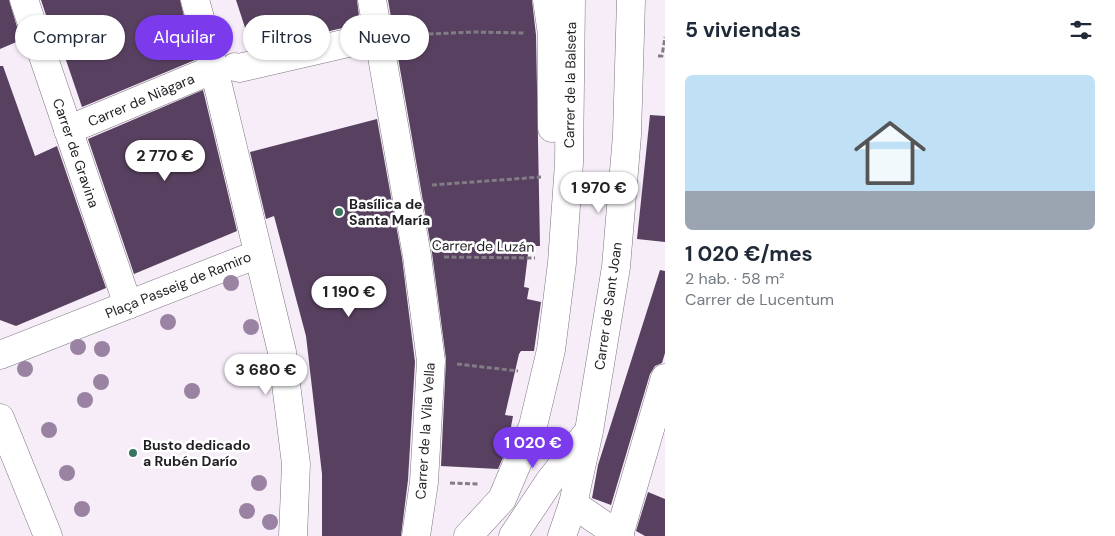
<!DOCTYPE html>
<html lang="es">
<head>
<meta charset="utf-8">
<style>
	body { margin:0; font-family:"DM Sans",sans-serif; background:#f6f6f7; color:#1f2937; height:100vh; display:flex; flex-direction:column; font-size:19px; white-space:nowrap }
	* { box-sizing:border-box; margin:0 }
	p { font-size:16px; color:#747a83 }
	.icon { flex:none; width:28px; height:28px; fill:none; stroke:currentColor; stroke-width:2; stroke-linecap:round; stroke-linejoin:round }
	.map { position:relative; flex:1; overflow:hidden }
	.details { display:flex; flex-direction:column; background:#fff; width:450px }
	.details>* { flex:none }
	.guide { position:absolute; left:15px; top:15px; width:475px; height:45px; display:flex; gap:10px }
	.price { position:absolute; translate:-50% -42px; padding:0 11px; border-radius:18px; background:#fff; color:#222; font-size:16px; line-height:32px; filter:drop-shadow(0 1px 2px #0008) }
	.price::after { content:''; position:absolute; left:50%; top:30px; width:15px; height:11px; margin-left:-8px; background:inherit; clip-path:polygon(0 0,100% 0,50% 100%) }
	.price.selected { background:#7c3aed; color:#fff }
	ul { padding:0; list-style:none }
	li { display:grid; align-content:center; gap:10px; height:265px; padding:0 20px }
	li span { display:grid; place-items:center; height:155px; border-radius:8px; color:#555 }
	li>.icon { margin-inline-start:auto }
	span .icon { width:90px; height:90px; fill:#fffc; stroke-width:1 }
	li b { font-size:21px }
	h2 { display:flex; justify-content:space-between; align-items:center; height:60px; padding:0 20px; font-size:21px }
	.pill { padding:0 18px; border-radius:22px; background:#fff; box-shadow:0 1px 4px #0004; font-size:18px; line-height:45px }
	.pill.selected { background:#7c3aed; color:#fff }
	main { display:flex; flex:1; min-height:0 }
	.map>svg:first-child { display:block }
	.building { fill:#584160 }
	.lines { fill:none; stroke-linecap:round; stroke-linejoin:round }
	.minor-casing { stroke:#7b747e; stroke-width:29 }
	.major-casing { stroke:#7b747e; stroke-width:29 }
	.path { stroke:#827d85; stroke-width:3; stroke-dasharray:5 2.5; stroke-linecap:butt }
	.minor { stroke:#fff; stroke-width:28 }
	.major { stroke:#fff; stroke-width:28 }
	.tree { fill:#9a83a2 }
	.poi-dot { fill:#3a755f; stroke:#fff; stroke-width:2 }
	.labels { text-anchor:middle; dominant-baseline:central; stroke-width:5; stroke-linejoin:round; paint-order:stroke }
	.street-label { font-size:14px; fill:#221f24; stroke:#fff }
	.poi-label { font-size:14px; font-weight:bold; fill:#221f24; stroke:#fff; text-anchor:start }
</style>
</head>
<body>
<main>
<div class="map">
<svg width="665" height="536" viewBox="0 0 665 536">
	<rect width="100%" height="100%" fill="#f6edf9"/>
	<g class="building">
		<path d="M 0,0 L 9,0 L 21,40 L 0,49 Z"/>
		<path d="M 41,0 L 180,0 L 195,60 L 82,107 L 54,25 L 50,27 Z"/>
		<path d="M 236,0 L 357,0 L 360,24 L 252,49 Z"/>
		<path d="M 388,0 L 532,0 L 536,35 L 540,246 L 529,246 L 524,287 L 529,288 L 527,299 L 541,302 L 534,351 L 521,351 L 519,354 L 505,415 L 513,416 L 507,448 L 498,469 L 441,466 L 446,359 L 432,253 Z"/>
		<path d="M 0,66 L 3,66 L 35,156 L 57,146 L 106,288 L 16,326 L 0,320 Z"/>
		<path d="M 203,90 L 237,231 L 134,274 L 88,139 Z"/>
		<path d="M 650,115 L 665,116 L 665,242 L 637,239 Z"/>
		<path d="M 377,119 L 402,258 L 415,362 L 408,480 L 401,536 L 322,536 L 322,474 L 306,336 L 274,216 L 266,219 L 250,152 Z"/>
		<path d="M 660,270 L 665,271 L 665,353 L 662,363 L 655,366 L 650,374 L 611,505 L 592,498 L 598,465 Z"/>
		<path d="M 648,492 L 665,499 L 665,536 L 645,536 L 636,531 Z"/>
	</g>
	<g class="lines">
		<g class="minor-casing">
			<g id="minor">
				<path d="M 24,0 L 128,305"/>
				<path d="M 195,0 L 214,69 L 282,352 L 296,464 L 293,536"/>
				<path d="M 372,0 L 417,256 L 431,361 L 424,482 L 416,536"/>
				<path d="M 547,0 L 552,34 L 552,128"/>
				<path d="M 235,67 L 239,68 L 378,36"/>
				<path d="M 68,130 L 214,69"/>
				<path d="M 0,355 L 258,254"/>
				<path d="M 573,504 L 620,536"/>
				<path d="M 619,535 L 665,378"/>
				<path d="M 468,536 L 502,499 L 533,426 L 551,350 L 562,263 L 569,163 L 571,0"/>
				<path d="M 513,536 L 549,482 L 585,436"/>
				<path d="M 562,536 L 573,504 L 589,431 L 616,267 L 627,135 L 631,0"/>
			</g>
		</g>
		<g class="major-casing">
			<path id="major" d="M 0,418 L 48,536"/>
		</g>
		<g class="path">
			<path d="M 406,35 L 474,32 L 524,33"/>
			<path d="M 658,56 L 662,56 L 665,37"/>
			<path d="M 432,185 L 541,177"/>
			<path d="M 444,257 L 535,258"/>
			<path d="M 457,364 L 518,371"/>
			<path d="M 450,483 L 479,484"/>
		</g>
		<use href="#minor" class="minor"/>
		<use href="#major" class="major"/>
	</g>
	<g class="tree">
		<circle cx="231" cy="283" r="8"/>
		<circle cx="168" cy="322" r="8"/>
		<circle cx="251" cy="327" r="8"/>
		<circle cx="78" cy="347" r="8"/>
		<circle cx="102" cy="349" r="8"/>
		<circle cx="25" cy="369" r="8"/>
		<circle cx="266" cy="376" r="8"/>
		<circle cx="101" cy="382" r="8"/>
		<circle cx="192" cy="391" r="8"/>
		<circle cx="85" cy="400" r="8"/>
		<circle cx="49" cy="430" r="8"/>
		<circle cx="67" cy="473" r="8"/>
		<circle cx="259" cy="483" r="8"/>
		<circle cx="82" cy="509" r="8"/>
		<circle cx="247" cy="511" r="8"/>
		<circle cx="270" cy="522" r="8"/>
	</g>
	<g class="poi-dot">
		<circle cx="339" cy="212" r="5"/>
		<circle cx="133" cy="453" r="5"/>
	</g>
	<g class="labels">
		<g class="street-label">
			<text transform="translate(570 85) rotate(-89)">Carrer de la Balseta</text>
			<text transform="translate(141 100) rotate(-23)">Carrer de Niàgara</text>
			<text transform="translate(76 153) rotate(71)">Carrer de Gravina</text>
			<text transform="translate(483 246) rotate(1)">Carrer de Luzán</text>
			<text transform="translate(178 285) rotate(-22)">Plaça Passeig de Ramiro</text>
			<text transform="translate(608 306) rotate(-82)">Carrer de Sant Joan</text>
			<text transform="translate(425 431) rotate(-86)">Carrer de la Vila Vella</text>
		</g>
		<g class="poi-label">
			<text x="349" y="204">Basílica de<tspan x="349" dy="16">Santa María</tspan></text>
			<text x="143" y="445">Busto dedicado<tspan x="143" dy="16">a Rubén Darío</tspan></text>
		</g>
	</g>
</svg>
<b class="price" style="left:165px;top:182px">2 770 €</b>
<b class="price" style="left:599px;top:214px">1 970 €</b>
<b class="price" style="left:349px;top:318px">1 190 €</b>
<b class="price" style="left:266px;top:396px">3 680 €</b>
<b class="price selected" style="left:533px;top:469px">1 020 €</b>
<div class="guide">
<a class="pill">Comprar</a>
<a class="pill selected">Alquilar</a>
<a class="pill">Filtros</a>
<a class="pill">Nuevo</a>
</div>
</div>
<section class="details">
<h2>5 viviendas<svg class="icon" aria-label="filters" viewBox="0 0 24 24"><path d="M4 7h16M4 17h16"/><circle cx="9" cy="7" r="2"/><circle cx="15" cy="17" r="2"/></svg></h2>
<ul>
<li><span style="background:linear-gradient(#bfe0f5 75%,#9aa5b1 0)"><svg class="icon" aria-label="home" viewBox="0 0 24 24"><path d="M3 11l9-7 9 7M6 9v11h12V9"/></svg></span><div><b>1 020 €/mes</b><p>2 hab. · 58 m²</p><p>Carrer de Lucentum</p></div></li>
</ul>
</section>
</main>
</body>
</html>
